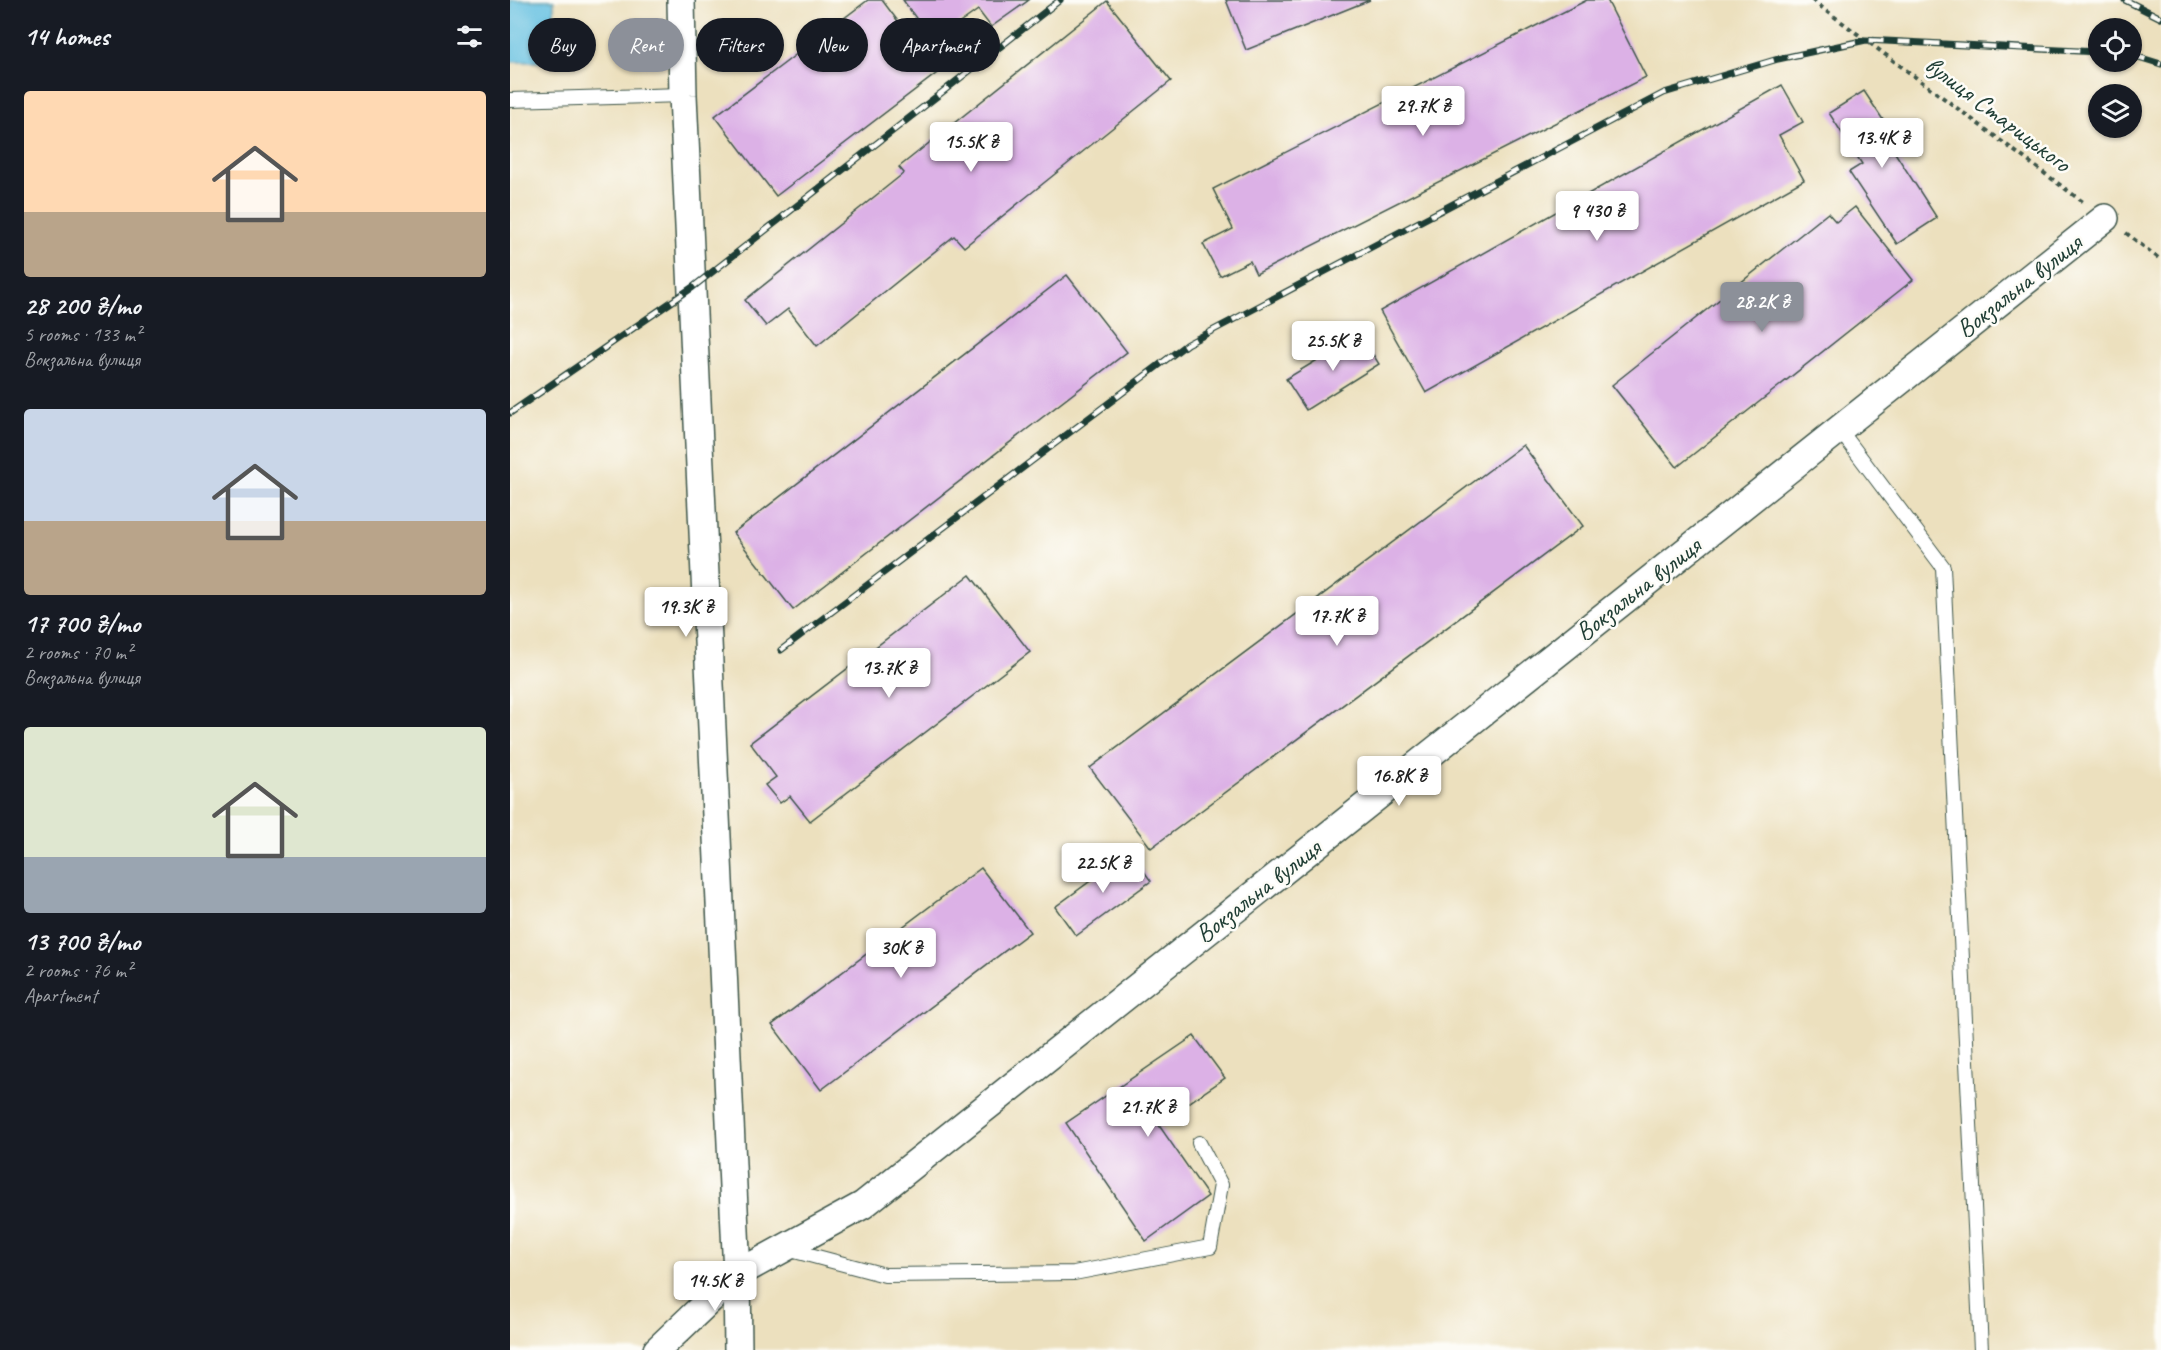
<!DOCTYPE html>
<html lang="en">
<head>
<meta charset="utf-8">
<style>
	body { margin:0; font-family:Caveat,sans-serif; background:#20242c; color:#f1f3f6; height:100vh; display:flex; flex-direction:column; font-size:22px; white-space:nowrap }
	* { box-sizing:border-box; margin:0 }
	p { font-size:20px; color:#9ea1a6 }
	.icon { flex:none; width:33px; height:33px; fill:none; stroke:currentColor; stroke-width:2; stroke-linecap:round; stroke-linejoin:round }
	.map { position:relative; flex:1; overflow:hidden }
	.sheet { display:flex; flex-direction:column; background:#171b24; width:510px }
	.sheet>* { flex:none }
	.hud { position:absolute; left:18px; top:18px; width:570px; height:54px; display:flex; gap:12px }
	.fabs { position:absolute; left:1578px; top:18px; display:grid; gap:12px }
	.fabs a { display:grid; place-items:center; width:54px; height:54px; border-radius:50%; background:#171b24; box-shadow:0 2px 4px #0004; font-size:30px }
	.price { position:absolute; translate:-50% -51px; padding:0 14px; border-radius:6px; background:#fff; color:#222; font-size:20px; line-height:39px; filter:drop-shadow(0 2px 3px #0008) }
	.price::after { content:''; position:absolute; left:50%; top:36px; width:18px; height:14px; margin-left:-9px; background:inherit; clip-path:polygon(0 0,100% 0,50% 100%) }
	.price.on { background:#8c9099; color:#fff }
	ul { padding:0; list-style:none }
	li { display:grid; align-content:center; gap:12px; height:318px; padding:0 24px }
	li span { display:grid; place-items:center; height:186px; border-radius:6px; color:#555 }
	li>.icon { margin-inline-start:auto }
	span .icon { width:108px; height:108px; fill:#fffc; stroke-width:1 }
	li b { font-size:26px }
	h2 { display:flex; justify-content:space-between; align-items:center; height:72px; padding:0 24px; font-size:26px }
	.pill { padding:0 21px; border-radius:27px; background:#171b24; box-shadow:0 2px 4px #0004; font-size:21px; line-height:54px }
	.pill.on { background:#8c9099; color:#fff }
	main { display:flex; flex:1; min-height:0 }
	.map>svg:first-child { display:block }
	.water { fill:#63c0e1; stroke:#417e8a; stroke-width:1.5 }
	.building { fill:#dcb1e6 }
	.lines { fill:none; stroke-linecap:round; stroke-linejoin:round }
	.service-casing { stroke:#3e5549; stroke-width:16 }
	.minor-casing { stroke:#3e5549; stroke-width:30 }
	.path { stroke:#3e5549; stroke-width:4; stroke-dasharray:4.5 4.5; stroke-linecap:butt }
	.service { stroke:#fff; stroke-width:14 }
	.minor { stroke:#fff; stroke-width:27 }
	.rail-casing { stroke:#1f3d34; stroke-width:7 }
	.rail { stroke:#fdfcf7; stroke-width:4.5; stroke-dasharray:14; stroke-linecap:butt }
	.labels { text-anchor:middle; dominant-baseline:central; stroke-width:5; stroke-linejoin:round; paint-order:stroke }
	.street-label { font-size:26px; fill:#1f3d34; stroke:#fdfcf7 }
</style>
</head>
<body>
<main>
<section class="sheet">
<h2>14 homes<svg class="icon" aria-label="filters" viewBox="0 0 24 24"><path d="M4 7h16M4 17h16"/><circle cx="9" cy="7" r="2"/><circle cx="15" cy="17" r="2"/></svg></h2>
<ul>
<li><span style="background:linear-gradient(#ffd9b3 65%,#b9a48a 0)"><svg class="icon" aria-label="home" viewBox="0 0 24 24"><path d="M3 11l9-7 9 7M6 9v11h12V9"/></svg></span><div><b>28 200 ₴/mo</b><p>5 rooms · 133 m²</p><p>Вокзальна вулиця</p></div></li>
<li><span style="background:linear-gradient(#c9d6e8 60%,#b9a48a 0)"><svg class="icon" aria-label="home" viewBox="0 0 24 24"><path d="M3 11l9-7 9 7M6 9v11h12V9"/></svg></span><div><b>17 700 ₴/mo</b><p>2 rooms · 70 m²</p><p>Вокзальна вулиця</p></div></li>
<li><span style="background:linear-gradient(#dfe7d0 70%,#9aa5b1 0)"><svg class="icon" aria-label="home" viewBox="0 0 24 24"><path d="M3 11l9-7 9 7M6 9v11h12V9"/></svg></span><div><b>13 700 ₴/mo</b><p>2 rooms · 76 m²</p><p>Apartment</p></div></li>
</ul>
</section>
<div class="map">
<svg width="1651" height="1350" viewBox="0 0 1651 1350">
	<rect width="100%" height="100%" fill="#fdfcf7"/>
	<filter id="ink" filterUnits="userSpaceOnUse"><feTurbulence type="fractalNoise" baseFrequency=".0167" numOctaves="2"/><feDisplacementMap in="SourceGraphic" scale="12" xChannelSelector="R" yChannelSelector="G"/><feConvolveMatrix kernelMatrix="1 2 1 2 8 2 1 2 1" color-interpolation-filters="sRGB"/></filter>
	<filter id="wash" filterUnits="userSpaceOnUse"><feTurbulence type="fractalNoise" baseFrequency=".008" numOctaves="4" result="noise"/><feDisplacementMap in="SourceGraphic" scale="24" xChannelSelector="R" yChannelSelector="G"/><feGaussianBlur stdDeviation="1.35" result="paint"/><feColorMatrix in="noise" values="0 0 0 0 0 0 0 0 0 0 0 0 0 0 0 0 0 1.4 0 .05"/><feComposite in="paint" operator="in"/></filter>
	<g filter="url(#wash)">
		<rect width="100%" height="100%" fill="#ece0be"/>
		<path class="water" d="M 0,0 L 44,0 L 44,44 L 34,62 L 0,62 Z"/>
		<g id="blocks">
			<g class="building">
				<path d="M 358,0 L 372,0 L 427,73 L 266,196 L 205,116 Z"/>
				<path d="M 393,0 L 519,0 L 481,27 L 468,10 L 423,42 Z"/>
				<path d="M 716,0 L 860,0 L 736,50 Z"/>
				<path d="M 1077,0 L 1097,0 L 1136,77 L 746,274 L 740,261 L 710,276 L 693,244 L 723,229 L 703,189 Z"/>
				<path d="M 597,1 L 661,81 L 454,247 L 444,236 L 307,346 L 278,309 L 256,326 L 235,300 L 394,173 L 389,167 Z"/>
				<path d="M 1272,85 L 1293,122 L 1269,135 L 1294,180 L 916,393 L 870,311 Z"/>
				<path d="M 1354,91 L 1387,141 L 1380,145 L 1427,218 L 1387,244 L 1339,172 L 1352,164 L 1319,113 Z"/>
				<path d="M 1345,207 L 1403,280 L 1167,467 L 1102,385 L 1318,213 L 1326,222 Z"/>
				<path d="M 557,275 L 617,352 L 283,610 L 223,533 Z"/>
				<path d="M 850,334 L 869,364 L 796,410 L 776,379 Z"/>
				<path d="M 1013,445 L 1073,526 L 641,848 L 580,768 Z"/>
				<path d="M 460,575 L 520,652 L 300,821 L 280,796 L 270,803 L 255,785 L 266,777 L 240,743 Z"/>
				<path d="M 620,852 L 641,881 L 566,936 L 545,907 Z"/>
				<path d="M 471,868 L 520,932 L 311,1090 L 262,1025 Z"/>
				<path d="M 684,1036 L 715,1078 L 648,1124 L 698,1196 L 636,1241 L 556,1123 Z"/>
			</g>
		</g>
	</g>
	<g filter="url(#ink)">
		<use href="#blocks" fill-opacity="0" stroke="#3e5549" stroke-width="1.5"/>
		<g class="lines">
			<g class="service-casing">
				<g id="service">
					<path d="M 0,100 L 173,95"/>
					<path d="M 1329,429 L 1433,567 L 1471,1350"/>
					<path d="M 277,1249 L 375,1275 L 564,1273 L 700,1247 L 711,1185 L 689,1143"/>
				</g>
			</g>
			<g class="minor-casing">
				<g id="minor">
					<path d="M 171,0 L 173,95 L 227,1274 L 228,1350"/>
					<path d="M 147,1350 L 227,1274 L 353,1205 L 1595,218"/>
				</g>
			</g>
			<g class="path">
				<path d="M 1302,0 L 1573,202"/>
				<path d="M 1616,233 L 1651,260"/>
			</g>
			<use href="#service" class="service"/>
			<use href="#minor" class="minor"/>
			<g class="rail-casing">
				<g id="rail">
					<path d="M 1615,0 L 1651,18"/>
					<path d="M 1622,55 L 1651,64"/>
					<path d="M 0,413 L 183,287 L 550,0"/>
					<path d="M 271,650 L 677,344 L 1154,93 L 1268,59 L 1356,40 L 1588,52"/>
				</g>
			</g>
			<use href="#rail" class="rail"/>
		</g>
	</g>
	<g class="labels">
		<g class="street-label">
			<text transform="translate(1488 114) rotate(37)">вулиця Старицького</text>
			<text transform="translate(1509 286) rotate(-38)">Вокзальна вулиця</text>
			<text transform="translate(1128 589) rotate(-38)">Вокзальна вулиця</text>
			<text transform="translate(748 891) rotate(-38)">Вокзальна вулиця</text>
		</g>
	</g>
</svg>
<div class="fabs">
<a><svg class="icon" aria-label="locate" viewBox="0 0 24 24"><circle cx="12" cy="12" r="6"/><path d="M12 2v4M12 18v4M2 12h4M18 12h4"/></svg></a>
<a><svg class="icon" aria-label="layers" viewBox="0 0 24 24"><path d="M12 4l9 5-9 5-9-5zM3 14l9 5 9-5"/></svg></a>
</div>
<b class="price" style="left:913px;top:137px">29.7K ₴</b>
<b class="price" style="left:1372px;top:169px">13.4K ₴</b>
<b class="price" style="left:461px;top:173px">15.5K ₴</b>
<b class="price" style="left:1087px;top:242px">9 430 ₴</b>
<b class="price on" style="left:1252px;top:333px">28.2K ₴</b>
<b class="price" style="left:823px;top:372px">25.5K ₴</b>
<b class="price" style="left:176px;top:638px">19.3K ₴</b>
<b class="price" style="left:827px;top:647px">17.7K ₴</b>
<b class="price" style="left:379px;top:699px">13.7K ₴</b>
<b class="price" style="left:889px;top:807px">16.8K ₴</b>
<b class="price" style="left:593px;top:894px">22.5K ₴</b>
<b class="price" style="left:391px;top:979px">30K ₴</b>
<b class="price" style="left:638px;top:1138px">21.7K ₴</b>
<b class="price" style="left:205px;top:1312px">14.5K ₴</b>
<div class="hud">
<a class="pill">Buy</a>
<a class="pill on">Rent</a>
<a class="pill">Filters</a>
<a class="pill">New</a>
<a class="pill">Apartment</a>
</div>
</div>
</main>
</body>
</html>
